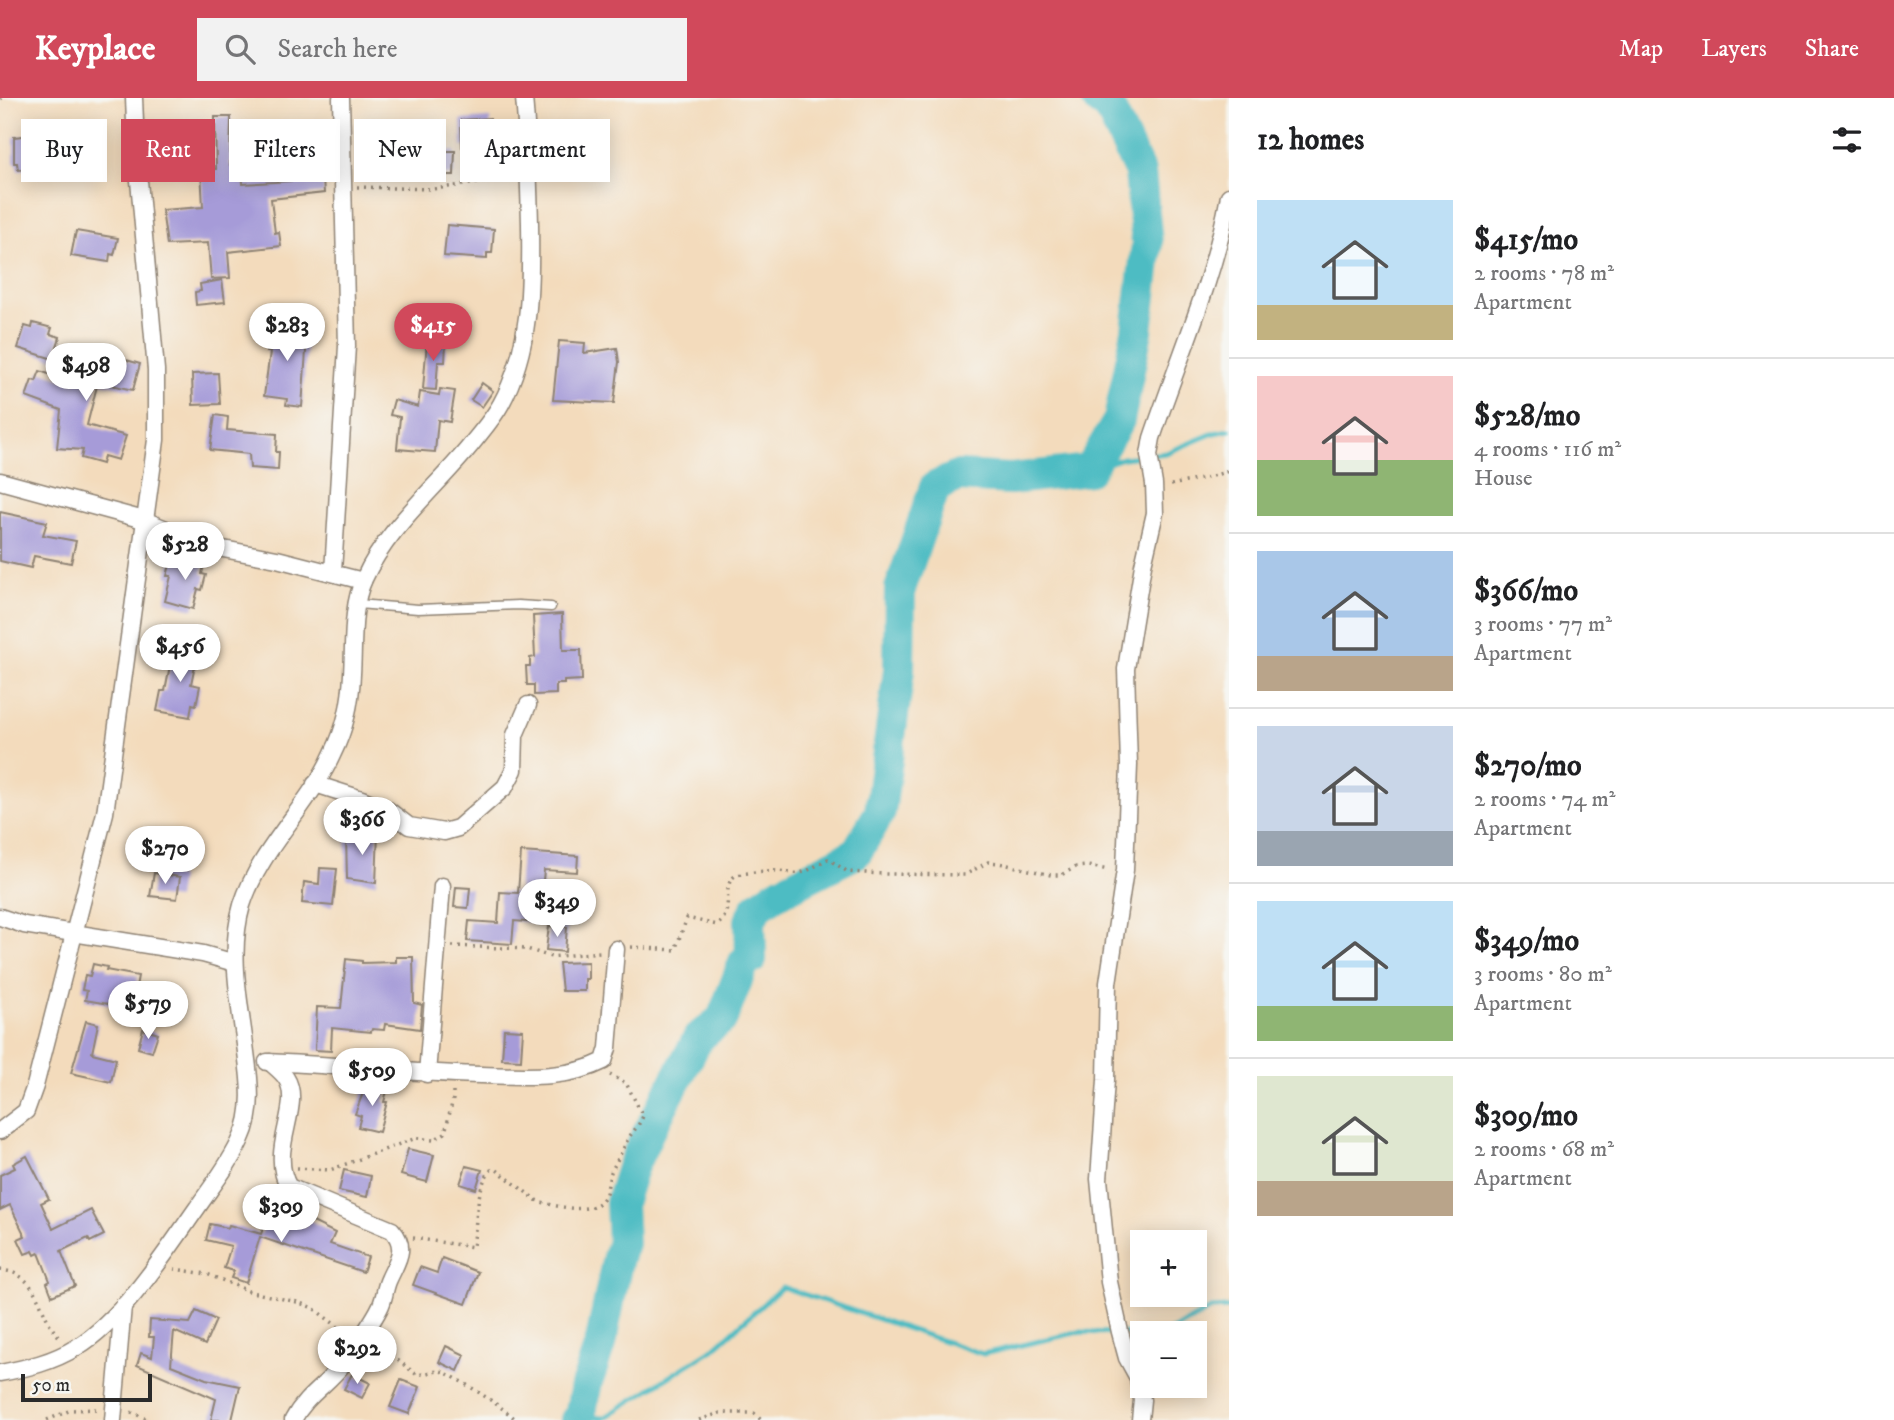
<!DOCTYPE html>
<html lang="en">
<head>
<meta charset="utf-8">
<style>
	body { margin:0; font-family:"IM FELL DW Pica",serif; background:#f2f2f2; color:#202124; height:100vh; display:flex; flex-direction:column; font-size:26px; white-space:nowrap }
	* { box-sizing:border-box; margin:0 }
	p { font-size:23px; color:#757577 }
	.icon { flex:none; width:38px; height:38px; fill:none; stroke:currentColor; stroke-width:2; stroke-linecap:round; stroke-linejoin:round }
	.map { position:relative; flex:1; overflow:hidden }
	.details { display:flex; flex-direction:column; background:#fff; width:665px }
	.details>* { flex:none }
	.banner { position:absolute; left:21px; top:21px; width:665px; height:63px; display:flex; gap:14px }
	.tools { position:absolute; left:1130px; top:1132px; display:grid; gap:14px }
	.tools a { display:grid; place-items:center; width:77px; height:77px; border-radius:0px; background:#fff; box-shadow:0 4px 18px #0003; font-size:35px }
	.scale { position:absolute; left:21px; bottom:18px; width:131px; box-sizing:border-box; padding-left:7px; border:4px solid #2b2b2b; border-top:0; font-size:19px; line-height:24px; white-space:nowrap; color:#2b2b2b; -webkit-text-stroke:5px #f6f6f2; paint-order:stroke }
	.price { position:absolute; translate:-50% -60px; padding:0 16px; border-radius:24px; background:#fff; color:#222; font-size:23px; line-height:46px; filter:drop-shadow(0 2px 4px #0008) }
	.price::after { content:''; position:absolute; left:50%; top:42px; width:21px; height:16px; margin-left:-10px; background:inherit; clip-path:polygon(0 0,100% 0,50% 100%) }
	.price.on { background:#d1495b; color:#fff }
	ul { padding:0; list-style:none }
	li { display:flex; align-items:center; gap:21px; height:175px; padding:0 28px }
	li+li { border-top:2px solid #e0e0e0 }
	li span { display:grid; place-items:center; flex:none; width:196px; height:140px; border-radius:0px; color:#555 }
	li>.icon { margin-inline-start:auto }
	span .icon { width:84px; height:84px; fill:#fffc; stroke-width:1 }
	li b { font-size:30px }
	h2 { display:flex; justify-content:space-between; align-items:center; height:84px; padding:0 28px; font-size:30px }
	.pill { padding:0 24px; border-radius:0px; background:#fff; box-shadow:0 4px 18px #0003; font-size:24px; line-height:63px }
	.pill.on { background:#d1495b; color:#fff }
	header { display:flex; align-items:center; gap:42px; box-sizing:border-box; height:98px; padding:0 35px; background:#d1495b; color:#fff }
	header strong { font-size:33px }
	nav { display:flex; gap:38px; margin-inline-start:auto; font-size:24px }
	.search { width:490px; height:63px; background:#f2f2f2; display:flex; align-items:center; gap:18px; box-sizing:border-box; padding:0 24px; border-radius:0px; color:#757577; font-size:26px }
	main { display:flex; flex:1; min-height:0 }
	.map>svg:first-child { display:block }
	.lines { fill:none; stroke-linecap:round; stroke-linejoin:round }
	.stream { stroke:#4dbcc3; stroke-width:5 }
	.river { stroke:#4dbcc3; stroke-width:32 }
	.building { fill:#a69bd8 }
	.service-casing { stroke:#8f8374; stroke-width:11 }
	.minor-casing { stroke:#8f8374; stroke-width:19 }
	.path { stroke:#8f8374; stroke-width:3.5; stroke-dasharray:2 5; stroke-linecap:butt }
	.service { stroke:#fff; stroke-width:8 }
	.minor { stroke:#fff; stroke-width:16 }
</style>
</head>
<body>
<header>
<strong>Keyplace</strong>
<div class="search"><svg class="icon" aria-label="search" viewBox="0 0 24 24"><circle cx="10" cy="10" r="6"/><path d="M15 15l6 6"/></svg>Search here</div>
<nav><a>Map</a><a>Layers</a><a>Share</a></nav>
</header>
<main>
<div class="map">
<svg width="1229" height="1322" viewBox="0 0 1229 1322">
	<rect width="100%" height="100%" fill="#f6f6f2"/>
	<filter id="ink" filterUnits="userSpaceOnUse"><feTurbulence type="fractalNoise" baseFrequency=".0143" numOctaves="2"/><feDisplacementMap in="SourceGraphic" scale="14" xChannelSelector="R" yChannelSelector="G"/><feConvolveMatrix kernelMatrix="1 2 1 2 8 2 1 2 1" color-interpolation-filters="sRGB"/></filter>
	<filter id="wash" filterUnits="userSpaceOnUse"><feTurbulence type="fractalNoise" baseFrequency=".00686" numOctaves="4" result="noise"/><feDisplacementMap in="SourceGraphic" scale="28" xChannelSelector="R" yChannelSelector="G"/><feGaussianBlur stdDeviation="1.57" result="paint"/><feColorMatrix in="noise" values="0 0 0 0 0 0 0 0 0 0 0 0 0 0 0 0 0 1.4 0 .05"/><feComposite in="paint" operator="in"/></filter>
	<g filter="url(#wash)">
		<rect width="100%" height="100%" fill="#f3dbbc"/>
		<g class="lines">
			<g class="stream">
				<path d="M 1089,372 L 1123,360 L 1166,355 L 1214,335 L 1229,332"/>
				<path d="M 1165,1236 L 1211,1211 L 1229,1210"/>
				<path d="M 580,1318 L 604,1320 L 713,1251 L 782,1189 L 983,1256 L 1079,1234 L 1144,1236"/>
			</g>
			<path class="river" d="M 576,1322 L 580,1318 L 586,1288 L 601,1243 L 618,1159 L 623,1145 L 621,1105 L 632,1070 L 649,1033 L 699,939 L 722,921 L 744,864 L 751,861 L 750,823 L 757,809 L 774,797 L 856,755 L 880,714 L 899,572 L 900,491 L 935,389 L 959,378 L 1011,381 L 1089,372 L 1119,322 L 1137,233 L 1147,145 L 1140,75 L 1109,9 L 1096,0"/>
		</g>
		<g id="blocks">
			<g class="building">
				<path d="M 215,19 L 231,19 L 230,67 L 242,67 L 243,86 L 323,81 L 324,95 L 271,101 L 275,135 L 279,134 L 281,148 L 228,154 L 230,180 L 211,181 L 208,145 L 167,147 L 162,112 L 203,109 L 201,72 L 216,71 Z"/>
				<path d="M 490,20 L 491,43 L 483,44 L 483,48 L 462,49 L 461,22 Z"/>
				<path d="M 32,37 L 36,70 L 18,72 L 17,65 L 14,65 L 14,39 Z"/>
				<path d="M 575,42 L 576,61 L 551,63 L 548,45 Z"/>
				<path d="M 439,53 L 455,53 L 454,77 L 438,77 Z"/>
				<path d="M 447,127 L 494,131 L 492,155 L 487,155 L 487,161 L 444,158 Z"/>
				<path d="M 76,133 L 118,140 L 114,157 L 110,156 L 109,164 L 71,158 Z"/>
				<path d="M 222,182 L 225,204 L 196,207 L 195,194 L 201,193 L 200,186 Z"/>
				<path d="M 290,224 L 308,225 L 302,309 L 286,307 L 287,301 L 264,298 L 270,254 L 267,254 L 269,229 L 289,231 Z"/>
				<path d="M 33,225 L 52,230 L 50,236 L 60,239 L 53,261 L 18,250 L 25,228 L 32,230 Z"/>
				<path d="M 427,243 L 446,244 L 445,264 L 438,264 L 436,292 L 423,291 Z"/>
				<path d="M 559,243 L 585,245 L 584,255 L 617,250 L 619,264 L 614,305 L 553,302 Z"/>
				<path d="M 83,251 L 124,259 L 123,261 L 140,266 L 133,292 L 98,284 L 87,327 L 126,338 L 118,362 L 104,358 L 102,366 L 81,360 L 83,352 L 57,350 L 61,312 L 26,299 L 32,282 L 36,283 L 40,273 L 75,285 Z"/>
				<path d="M 218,275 L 220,306 L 193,307 L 192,276 Z"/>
				<path d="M 482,285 L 493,293 L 482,309 L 471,302 Z"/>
				<path d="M 440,291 L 455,293 L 450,324 L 438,322 L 435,354 L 397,351 L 400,319 L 390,317 L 394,302 L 418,309 L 420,294 L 439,297 Z"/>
				<path d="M 215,317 L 228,319 L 227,332 L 277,336 L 276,354 L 279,354 L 278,372 L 250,370 L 249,356 L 210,352 Z"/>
				<path d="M 0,414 L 47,424 L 43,437 L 76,443 L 71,465 L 34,458 L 31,470 L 0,463 Z"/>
				<path d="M 172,459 L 204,467 L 202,476 L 206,477 L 202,492 L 198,491 L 193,511 L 165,503 L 171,478 L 167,478 Z"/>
				<path d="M 562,516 L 563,552 L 581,552 L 582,582 L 564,583 L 564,586 L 556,586 L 556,596 L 534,597 L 534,587 L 527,587 L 526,568 L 530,568 L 530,560 L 535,559 L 533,518 Z"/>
				<path d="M 174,547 L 198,552 L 191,586 L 200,588 L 196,607 L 192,606 L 190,619 L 157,613 L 161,593 L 165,593 Z"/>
				<path d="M 378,735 L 376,785 L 347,781 L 346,737 Z"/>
				<path d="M 521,754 L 578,758 L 577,774 L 544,772 L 539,825 L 514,823 L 512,846 L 467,843 L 469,823 L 498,825 L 500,794 L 518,795 Z"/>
				<path d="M 320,770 L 337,771 L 333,808 L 302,805 L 304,784 L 319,786 Z"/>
				<path d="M 154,775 L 180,779 L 177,801 L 150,798 Z"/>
				<path d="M 456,789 L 470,790 L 468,810 L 454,809 Z"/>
				<path d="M 549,828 L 567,829 L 565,854 L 546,852 Z"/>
				<path d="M 396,859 L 413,859 L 414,905 L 422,907 L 420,931 L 385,926 L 384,932 L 372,931 L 371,934 L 332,930 L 331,953 L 315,952 L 317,909 L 341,910 L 346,861 L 362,863 L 362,865 L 396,864 Z"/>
				<path d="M 588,864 L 588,881 L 585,881 L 585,893 L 562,893 L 559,865 Z"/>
				<path d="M 93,866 L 107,869 L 106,872 L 138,878 L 132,910 L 85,902 L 87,893 L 82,892 L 85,877 L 90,878 Z"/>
				<path d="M 86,923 L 98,926 L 92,955 L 116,961 L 111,984 L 71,975 Z"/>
				<path d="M 143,931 L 158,936 L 152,954 L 138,950 Z"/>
				<path d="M 504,931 L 523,932 L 521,962 L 502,961 Z"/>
				<path d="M 366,987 L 387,993 L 384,1004 L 387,1004 L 379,1034 L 358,1029 L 361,1018 L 355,1016 Z"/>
				<path d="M 408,1051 L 434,1057 L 427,1084 L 401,1077 Z"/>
				<path d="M 27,1058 L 49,1101 L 41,1105 L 53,1131 L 91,1112 L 104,1137 L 90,1144 L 88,1140 L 61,1153 L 75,1188 L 52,1198 L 47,1185 L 50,1183 L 39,1155 L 35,1157 L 33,1153 L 25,1156 L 18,1141 L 25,1138 L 10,1107 L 0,1112 L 0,1077 L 15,1070 L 13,1066 Z"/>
				<path d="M 466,1068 L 482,1072 L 476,1091 L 460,1086 Z"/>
				<path d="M 344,1072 L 371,1078 L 367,1099 L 339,1093 Z"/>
				<path d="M 273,1115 L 305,1129 L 309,1122 L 335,1135 L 330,1146 L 368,1159 L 363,1174 L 260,1139 L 246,1185 L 231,1180 L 234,1173 L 224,1170 L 231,1148 L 206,1142 L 210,1126 L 228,1130 L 229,1127 L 261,1136 L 269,1117 L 271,1119 Z"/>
				<path d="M 442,1160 L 478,1174 L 466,1206 L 413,1187 L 420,1169 L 437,1175 Z"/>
				<path d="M 196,1213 L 216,1222 L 205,1247 L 174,1233 L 171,1267 L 206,1281 L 240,1288 L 232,1322 L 211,1322 L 216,1301 L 137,1267 L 141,1255 L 152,1259 L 154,1239 L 149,1239 L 150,1222 L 190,1225 Z"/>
				<path d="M 446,1248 L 465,1257 L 458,1273 L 439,1264 Z"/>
				<path d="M 352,1276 L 370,1285 L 362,1300 L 344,1291 Z"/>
				<path d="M 401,1282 L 420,1289 L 409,1316 L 390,1309 Z"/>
			</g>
		</g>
	</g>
	<g filter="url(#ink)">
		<use href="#blocks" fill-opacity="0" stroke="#8f8374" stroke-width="2"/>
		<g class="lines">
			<g class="service-casing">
				<path id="service" d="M 358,506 L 418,511 L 518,507 L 551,509"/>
			</g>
			<g class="minor-casing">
				<g id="minor">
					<path d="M 0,383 L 144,422 L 207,448 L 277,461 L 363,483"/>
					<path d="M 333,474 L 347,248 L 341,0"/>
					<path d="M 315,686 L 362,701 L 388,712 L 409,728 L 444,734 L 458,730 L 505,689 L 514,672 L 515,637 L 528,607"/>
					<path d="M 0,819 L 24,827 L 203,856 L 235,865"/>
					<path d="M 267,964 C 339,967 410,975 482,977 C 523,978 567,982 604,963 L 608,950 L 616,851"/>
					<path d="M 270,964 C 275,969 282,974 286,980 C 304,1008 267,1052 289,1089 L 392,1132 C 408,1150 397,1163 389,1181 C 385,1189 385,1198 381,1207 C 376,1219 352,1254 343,1266 C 327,1287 306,1297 293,1322"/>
					<path d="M 427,976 L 442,788"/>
					<path d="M 0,1033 L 26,1013 L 35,988 L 105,715 L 156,342 L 156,272 L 136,49 L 134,0"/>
					<path d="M 0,1275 C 27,1270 53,1264 77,1249 C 123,1221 166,1154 197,1110 C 212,1088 230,1066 241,1041 C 254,1014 250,983 246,954 C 240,906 228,855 242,807 C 260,750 309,709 333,655 C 345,631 351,603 352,576 C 354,546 351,509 364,481 C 387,430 435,391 470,348 C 480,335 493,321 501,306 C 531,251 531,187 530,126 C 529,84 528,42 524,0"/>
					<path d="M 113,1322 L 123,1208"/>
					<path d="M 1140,1322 L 1142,1302 L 1138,1280 L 1127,1260 L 1120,1234 L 1109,1184 L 1099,1081 L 1106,982 L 1108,885 L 1125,772 L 1129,667 L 1126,571 L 1143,467 L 1155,415 L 1154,386 L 1149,357 L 1152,340 C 1179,259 1214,182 1229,98"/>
				</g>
			</g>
			<g class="path">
				<path d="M 0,1 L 1,0"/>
				<path d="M 357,89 L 433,91 L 513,80"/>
				<path d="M 1171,387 L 1205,380 L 1229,373"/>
				<path d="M 452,848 L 527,851 L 551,859 L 600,854"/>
				<path d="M 631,849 L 675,852 L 687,820 L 717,827 C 736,814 720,788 735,778 C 739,775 771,772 777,773 C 784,773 792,776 799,775 C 809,774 819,765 828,761 L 848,774 L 885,776 L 965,777 L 988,764 L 999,765 L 1051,777 L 1061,777 L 1076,769 L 1088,768 L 1109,772"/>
				<path d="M 297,1070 L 330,1072 L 416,1040 L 434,1042 L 445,1035 L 453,1001 L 453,990"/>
				<path d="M 413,1140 L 473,1149 C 477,1125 475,1090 491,1072 L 497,1072 L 536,1102 C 552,1108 592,1118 603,1101 C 609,1093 607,1080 613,1070 C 618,1061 623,1051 628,1041 C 633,1033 639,1028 643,1018 L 626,985 L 610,977"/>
				<path d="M 174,1171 L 207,1176 L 251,1194 L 297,1204 L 313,1210 L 345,1234"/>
				<path d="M 0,1172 C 43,1175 38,1223 62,1241"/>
				<path d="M 372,1251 L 399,1263 L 417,1277 C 423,1276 434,1273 440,1273 C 451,1275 509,1313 516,1322"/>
				<path d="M 131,1314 L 149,1322"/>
				<path d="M 47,1322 L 71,1312 L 99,1311"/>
				<path d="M 699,1322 L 720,1315 L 754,1315 L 761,1322"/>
			</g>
			<use href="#service" class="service"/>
			<use href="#minor" class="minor"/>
		</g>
	</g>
</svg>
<div class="tools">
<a>+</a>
<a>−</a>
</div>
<div class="scale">50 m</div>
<b class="price" style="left:287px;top:265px">$283</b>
<b class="price on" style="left:433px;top:265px">$415</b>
<b class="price" style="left:86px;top:305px">$498</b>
<b class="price" style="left:185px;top:484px">$528</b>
<b class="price" style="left:180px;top:586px">$456</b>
<b class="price" style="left:362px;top:759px">$366</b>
<b class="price" style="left:165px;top:788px">$270</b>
<b class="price" style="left:557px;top:841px">$349</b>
<b class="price" style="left:148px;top:943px">$579</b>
<b class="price" style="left:372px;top:1010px">$509</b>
<b class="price" style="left:281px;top:1146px">$309</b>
<b class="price" style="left:357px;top:1288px">$292</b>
<div class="banner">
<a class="pill">Buy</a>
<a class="pill on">Rent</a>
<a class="pill">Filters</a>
<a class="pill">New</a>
<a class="pill">Apartment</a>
</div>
</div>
<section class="details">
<h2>12 homes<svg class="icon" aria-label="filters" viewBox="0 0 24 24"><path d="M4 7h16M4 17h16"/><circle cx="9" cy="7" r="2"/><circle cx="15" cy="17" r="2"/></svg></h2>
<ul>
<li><span style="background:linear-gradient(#bfe0f5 75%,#c2b280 0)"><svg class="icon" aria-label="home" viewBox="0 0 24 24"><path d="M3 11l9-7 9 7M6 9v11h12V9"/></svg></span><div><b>$415/mo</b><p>2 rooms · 78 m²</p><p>Apartment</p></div></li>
<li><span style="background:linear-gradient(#f6c9c9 60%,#8fb573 0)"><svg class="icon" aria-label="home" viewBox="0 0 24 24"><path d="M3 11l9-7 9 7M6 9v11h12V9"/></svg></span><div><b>$528/mo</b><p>4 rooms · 116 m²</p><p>House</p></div></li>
<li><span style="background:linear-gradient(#a9c7e8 75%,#b9a48a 0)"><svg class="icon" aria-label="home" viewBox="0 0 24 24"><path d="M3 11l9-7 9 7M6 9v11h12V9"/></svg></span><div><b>$366/mo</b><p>3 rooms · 77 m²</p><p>Apartment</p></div></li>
<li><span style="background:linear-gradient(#c9d6e8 75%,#9aa5b1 0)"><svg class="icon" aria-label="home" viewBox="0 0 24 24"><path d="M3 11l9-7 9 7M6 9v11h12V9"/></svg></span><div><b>$270/mo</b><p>2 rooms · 74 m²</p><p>Apartment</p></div></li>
<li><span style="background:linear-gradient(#bfe0f5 75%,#8fb573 0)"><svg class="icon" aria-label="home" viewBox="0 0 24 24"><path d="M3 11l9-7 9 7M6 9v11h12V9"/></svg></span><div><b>$349/mo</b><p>3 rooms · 80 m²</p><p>Apartment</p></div></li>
<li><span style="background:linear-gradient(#dfe7d0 75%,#b9a48a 0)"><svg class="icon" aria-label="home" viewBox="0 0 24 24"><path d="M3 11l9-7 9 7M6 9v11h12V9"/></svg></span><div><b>$309/mo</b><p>2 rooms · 68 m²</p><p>Apartment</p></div></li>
</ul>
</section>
</main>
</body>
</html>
